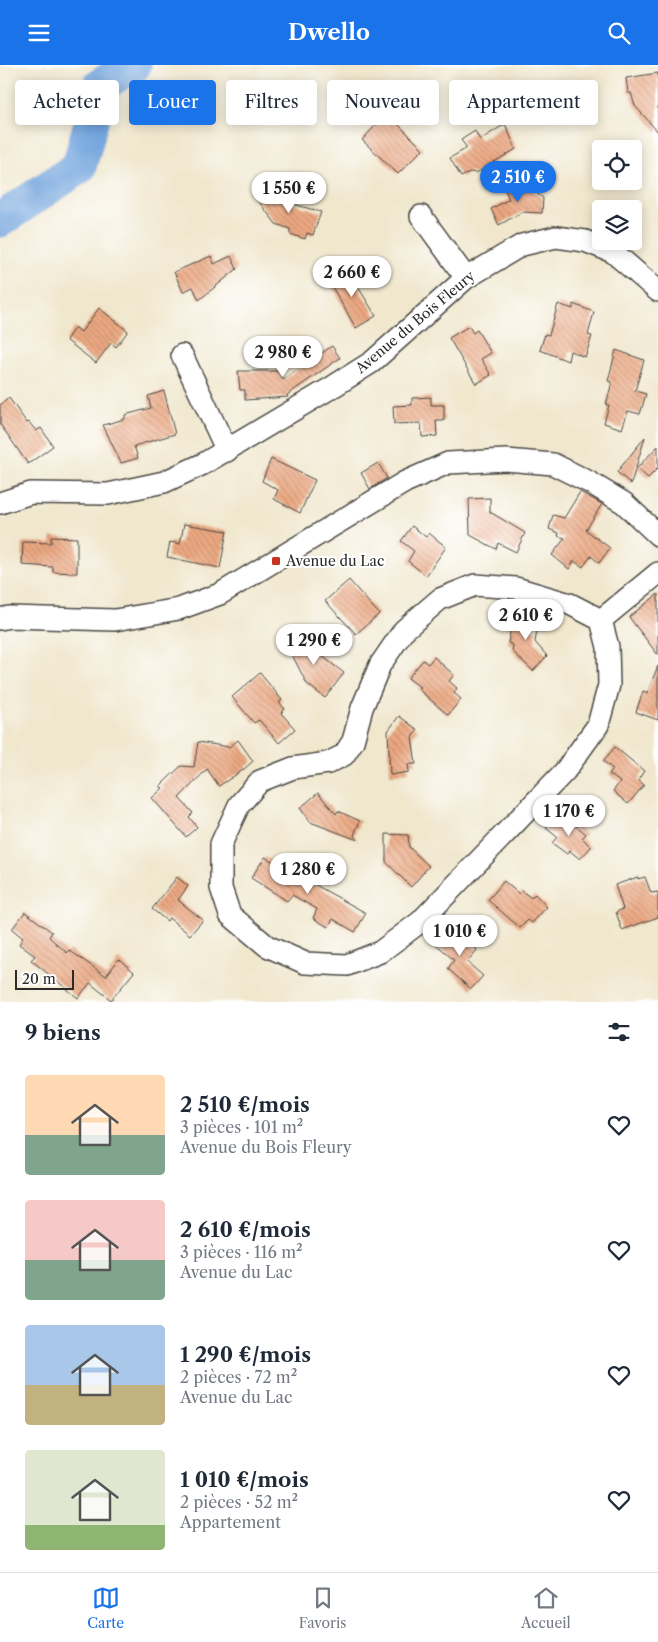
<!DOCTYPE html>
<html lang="fr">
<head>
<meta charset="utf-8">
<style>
	body { margin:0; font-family:"Libre Caslon Text",serif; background:#f6f6f7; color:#1f2937; height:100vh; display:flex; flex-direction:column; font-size:19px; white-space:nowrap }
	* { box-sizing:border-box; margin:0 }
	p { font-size:16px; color:#747a83 }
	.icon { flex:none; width:28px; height:28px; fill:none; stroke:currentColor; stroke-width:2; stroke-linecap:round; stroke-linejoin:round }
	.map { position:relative; height:937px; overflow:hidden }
	.sheet { display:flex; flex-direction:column; background:#fff; flex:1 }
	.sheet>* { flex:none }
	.banner { position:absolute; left:15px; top:15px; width:629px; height:45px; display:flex; gap:10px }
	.tools { position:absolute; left:592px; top:75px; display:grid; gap:10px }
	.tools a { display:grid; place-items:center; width:50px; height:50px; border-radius:5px; background:#fff; box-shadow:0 2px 12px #0003; font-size:25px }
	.scale { position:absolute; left:15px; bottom:12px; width:59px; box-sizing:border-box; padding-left:5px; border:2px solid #2b2b2b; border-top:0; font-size:14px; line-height:18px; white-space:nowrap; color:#2b2b2b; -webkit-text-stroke:4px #fff; paint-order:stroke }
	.price { position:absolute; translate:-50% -42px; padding:0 11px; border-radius:18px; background:#fff; color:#222; font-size:16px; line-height:32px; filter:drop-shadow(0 1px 2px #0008) }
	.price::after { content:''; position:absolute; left:50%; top:30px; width:15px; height:11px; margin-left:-8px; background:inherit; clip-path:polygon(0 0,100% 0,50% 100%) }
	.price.selected { background:#1a73e8; color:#fff }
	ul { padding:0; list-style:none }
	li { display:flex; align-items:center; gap:15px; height:125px; padding:0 25px }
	li span { display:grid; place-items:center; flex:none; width:140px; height:100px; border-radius:5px; color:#555 }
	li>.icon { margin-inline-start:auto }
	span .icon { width:60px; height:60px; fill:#fffc; stroke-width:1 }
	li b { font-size:21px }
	h2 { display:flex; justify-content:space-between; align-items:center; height:60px; padding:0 25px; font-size:21px }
	.chip { padding:0 18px; border-radius:5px; background:#fff; box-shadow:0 2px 12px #0003; font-size:18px; line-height:45px }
	.chip.selected { background:#1a73e8; color:#fff }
	header { display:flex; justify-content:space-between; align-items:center; height:65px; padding:0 25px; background:#1a73e8; color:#fff; font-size:22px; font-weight:800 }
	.dock { display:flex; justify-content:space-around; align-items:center; height:70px; border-top:1px solid #e0e1e3; background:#fff; font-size:14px; color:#747a83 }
	.dock a { display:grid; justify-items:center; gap:2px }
	.dock .selected { color:#1a73e8 }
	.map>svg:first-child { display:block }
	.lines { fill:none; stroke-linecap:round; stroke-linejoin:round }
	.river { stroke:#6fa3dc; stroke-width:35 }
	.building { fill:url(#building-back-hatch) }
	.minor-casing { stroke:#494743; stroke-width:24 }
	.minor { stroke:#fff; stroke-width:21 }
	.poi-dot { fill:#c8321e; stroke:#fff; stroke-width:2 }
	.labels { text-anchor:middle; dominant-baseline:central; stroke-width:4; stroke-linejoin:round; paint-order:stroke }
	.street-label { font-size:14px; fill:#2b2b2b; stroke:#fff }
	.poi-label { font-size:14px; fill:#2b2b2b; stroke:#fff; text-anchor:start }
</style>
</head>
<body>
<header><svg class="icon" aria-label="menu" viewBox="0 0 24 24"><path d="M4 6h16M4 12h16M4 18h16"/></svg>Dwello<svg class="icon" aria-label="search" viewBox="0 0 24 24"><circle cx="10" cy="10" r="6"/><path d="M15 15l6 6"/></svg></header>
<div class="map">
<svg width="658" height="937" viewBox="0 0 658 937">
	<defs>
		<pattern id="building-back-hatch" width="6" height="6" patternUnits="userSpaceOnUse" patternTransform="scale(1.25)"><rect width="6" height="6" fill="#eda982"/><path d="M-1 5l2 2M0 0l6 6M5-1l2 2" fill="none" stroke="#c08a6b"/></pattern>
	</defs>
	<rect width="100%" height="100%" fill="#fff"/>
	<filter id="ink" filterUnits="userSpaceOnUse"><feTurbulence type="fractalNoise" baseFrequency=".02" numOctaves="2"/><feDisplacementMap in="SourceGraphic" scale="10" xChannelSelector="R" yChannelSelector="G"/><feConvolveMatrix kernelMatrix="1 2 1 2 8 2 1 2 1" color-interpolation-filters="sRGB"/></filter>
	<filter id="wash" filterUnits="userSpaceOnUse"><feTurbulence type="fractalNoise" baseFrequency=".0096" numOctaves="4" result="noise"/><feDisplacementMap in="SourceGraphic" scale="20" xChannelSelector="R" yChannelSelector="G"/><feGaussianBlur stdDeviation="1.12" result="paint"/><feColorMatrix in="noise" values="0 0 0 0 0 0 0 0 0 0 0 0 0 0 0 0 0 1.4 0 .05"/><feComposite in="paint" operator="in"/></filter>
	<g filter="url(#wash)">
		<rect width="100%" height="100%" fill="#f0e7cd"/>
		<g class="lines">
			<path class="river" d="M 0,155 L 79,102 L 101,20 L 134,0"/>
		</g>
		<g id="blocks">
			<g class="building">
				<path d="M 658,8 L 658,67 L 635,41 L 631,28 L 628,28 L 626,13 Z"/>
				<path d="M 387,48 L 423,84 L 398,109 L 362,75 Z"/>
				<path d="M 505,59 L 516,84 L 476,108 L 470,107 L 461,112 L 450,93 L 467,83 L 461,75 L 475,66 L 480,75 Z"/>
				<path d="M 521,117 L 543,133 L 542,148 L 522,147 L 499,160 L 491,144 L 509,134 L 505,125 Z"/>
				<path d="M 274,122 L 286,137 L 321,147 L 313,170 L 307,168 L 305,174 L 290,169 L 290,164 L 276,159 L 256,133 Z"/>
				<path d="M 211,191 L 214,199 L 231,191 L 237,204 L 199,235 L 193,222 L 183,227 L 174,207 Z"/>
				<path d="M 347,204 L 376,251 L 356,263 L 328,215 Z"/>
				<path d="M 558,239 L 573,244 L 573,239 L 594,247 L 588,270 L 592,271 L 585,292 L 570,286 L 568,296 L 540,285 L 545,269 L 549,270 Z"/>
				<path d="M 99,243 L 128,266 L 116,282 L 111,278 L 96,298 L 66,275 L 75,262 L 81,267 Z"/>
				<path d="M 469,261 L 473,268 L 477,265 L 491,288 L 481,294 L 491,310 L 476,319 L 449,273 Z"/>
				<path d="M 332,281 L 340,293 L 287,330 L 288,332 L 245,335 L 245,325 L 240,325 L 238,306 L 280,306 L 283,315 Z"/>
				<path d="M 616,285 L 644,295 L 635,326 L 646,329 L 640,349 L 628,346 L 622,364 L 604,358 L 609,340 L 606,340 L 612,317 L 608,316 Z"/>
				<path d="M 164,326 L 175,369 L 134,381 L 138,393 L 121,398 L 103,360 L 125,354 L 125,350 L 151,343 L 148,331 Z"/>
				<path d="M 431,332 L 431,340 L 444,340 L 444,356 L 436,356 L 437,371 L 422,372 L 421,358 L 394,359 L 393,341 L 412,340 L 412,333 Z"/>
				<path d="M 9,333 L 27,358 L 29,357 L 36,366 L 41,363 L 53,381 L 28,399 L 0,359 L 0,340 Z"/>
				<path d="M 645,372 L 631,419 L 617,407 Z"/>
				<path d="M 658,381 L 658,403 L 648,413 L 637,403 Z"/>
				<path d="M 271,394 L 315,415 L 300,448 L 274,434 L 278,425 L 262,416 Z"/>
				<path d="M 378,398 L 387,413 L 370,424 L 361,408 Z"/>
				<path d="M 580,427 L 602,439 L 586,465 L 610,483 L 599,498 L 591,491 L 583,502 L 574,496 L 569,504 L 552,490 L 565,473 L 558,471 L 559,468 L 549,464 L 553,450 L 564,453 Z"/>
				<path d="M 490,433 L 490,447 L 525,468 L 516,487 L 498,478 L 496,484 L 470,470 L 469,434 Z"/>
				<path d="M 184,459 L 227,466 L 220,503 L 167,492 L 170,477 L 180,479 Z"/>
				<path d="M 412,461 L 426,472 L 429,468 L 446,482 L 426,511 L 408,496 L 414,486 L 401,476 Z"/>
				<path d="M 51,472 L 77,473 L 77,508 L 53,507 L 53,502 L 22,500 L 23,477 L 51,478 Z"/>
				<path d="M 349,515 L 379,549 L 356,569 L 325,536 Z"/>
				<path d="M 658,529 L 658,590 L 629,552 Z"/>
				<path d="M 514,548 L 534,552 L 532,564 L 537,566 L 535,577 L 547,591 L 533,606 L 512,586 L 513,580 L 508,578 Z"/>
				<path d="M 303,567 L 313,584 L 344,608 L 325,633 L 307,619 L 286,578 Z"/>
				<path d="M 434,592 L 454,610 L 449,616 L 457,623 L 454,628 L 461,634 L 448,650 L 418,624 L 420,622 L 408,613 L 423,595 L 428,599 Z"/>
				<path d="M 658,601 L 658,655 L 636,647 L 643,626 L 647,628 Z"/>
				<path d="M 260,608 L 282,635 L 279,637 L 285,644 L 281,648 L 295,664 L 279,678 L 259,655 L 254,658 L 232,632 Z"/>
				<path d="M 399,651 L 418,665 L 412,672 L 416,699 L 408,699 L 409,707 L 390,710 L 388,666 Z"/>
				<path d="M 238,675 L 253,696 L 243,705 L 219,721 L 207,704 L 179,733 L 193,748 L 189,752 L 197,762 L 186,772 L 152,733 L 163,723 L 160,721 L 181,701 L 194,702 L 198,677 L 229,682 Z"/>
				<path d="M 615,682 L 644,706 L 638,715 L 644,720 L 628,739 L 613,726 L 620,717 L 609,709 L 613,704 L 603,696 Z"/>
				<path d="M 318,728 L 336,749 L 338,746 L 360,756 L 354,770 L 358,775 L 310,757 L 300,743 Z"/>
				<path d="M 557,750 L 565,756 L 567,753 L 586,769 L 582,773 L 591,782 L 580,794 L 570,786 L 567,789 L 552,778 L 557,772 L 546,763 Z"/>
				<path d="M 386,769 L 408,770 L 409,782 L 429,801 L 411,822 L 386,797 Z"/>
				<path d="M 265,792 L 366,848 L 355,867 L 333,854 L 328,862 L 313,853 L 317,844 L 292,830 L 287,836 L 251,813 Z"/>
				<path d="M 177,812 L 188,821 L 178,835 L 203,855 L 190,870 L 169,853 L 167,856 L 152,844 Z"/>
				<path d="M 638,812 L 638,814 L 645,812 L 651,828 L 658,827 L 658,852 L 622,865 L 616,847 L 623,844 L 615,820 Z"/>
				<path d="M 504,816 L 519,829 L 522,826 L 531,833 L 535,829 L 547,842 L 532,858 L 528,855 L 520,863 L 488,835 Z"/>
				<path d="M 25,847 L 52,867 L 49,872 L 67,888 L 69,885 L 106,911 L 119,894 L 134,907 L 111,935 L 90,918 L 78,933 L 31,895 L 35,891 L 19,879 L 23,873 L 12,864 Z"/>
				<path d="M 451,861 L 477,885 L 467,897 L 483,911 L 471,924 L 448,904 L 454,895 L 436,879 Z"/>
			</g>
		</g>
	</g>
	<g filter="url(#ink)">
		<use href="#blocks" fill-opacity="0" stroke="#494743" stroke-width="1"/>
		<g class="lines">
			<g class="minor-casing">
				<g id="minor">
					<path d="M 421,151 L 466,213"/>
					<path d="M 182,290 L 227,386"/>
					<path d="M 0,438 L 31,428 L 108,429 L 164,417 L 203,399 L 334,321 L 372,297 L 466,213 L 522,180 L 556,172 L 585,176 L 613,187 L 658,226"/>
					<path d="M 475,520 L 516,523 L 570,539 L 601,555 L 608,582 L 609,620 L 598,660 L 565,706 L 420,857 L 380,887 L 347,900 L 305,898 L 267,881 L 230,850 L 221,823 L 221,779 L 239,740 L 260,716 L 293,703 L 328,698 L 344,690 L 353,676 L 362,643 L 380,600 L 404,565 L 440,534 Z"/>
					<path d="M 0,554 L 9,552 L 115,555 L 179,544 L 220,529 L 405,417 L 448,398 L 506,395 L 553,399 L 589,417 L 624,438 L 658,470"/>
					<path d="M 601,555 L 658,508"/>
				</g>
			</g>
			<use href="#minor" class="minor"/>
		</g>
	</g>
	<rect class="poi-dot" x="271" y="491" width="10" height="10" rx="2.5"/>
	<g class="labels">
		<g class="street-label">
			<text transform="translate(415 257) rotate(-40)">Avenue du Bois Fleury</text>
		</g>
		<g class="poi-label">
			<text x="286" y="496">Avenue du Lac</text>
		</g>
	</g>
</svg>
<div class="tools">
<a><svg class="icon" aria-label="locate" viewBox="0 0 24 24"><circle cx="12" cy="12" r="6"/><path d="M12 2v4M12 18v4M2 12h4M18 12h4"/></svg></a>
<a><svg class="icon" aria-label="layers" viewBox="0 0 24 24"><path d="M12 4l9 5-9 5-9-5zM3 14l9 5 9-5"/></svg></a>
</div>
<div class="scale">20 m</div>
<b class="price selected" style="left:518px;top:138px">2 510 €</b>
<b class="price" style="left:289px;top:149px">1 550 €</b>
<b class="price" style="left:352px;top:233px">2 660 €</b>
<b class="price" style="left:283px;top:313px">2 980 €</b>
<b class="price" style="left:526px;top:576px">2 610 €</b>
<b class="price" style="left:314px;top:601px">1 290 €</b>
<b class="price" style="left:569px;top:772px">1 170 €</b>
<b class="price" style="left:308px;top:830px">1 280 €</b>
<b class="price" style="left:460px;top:892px">1 010 €</b>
<div class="banner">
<a class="chip">Acheter</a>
<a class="chip selected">Louer</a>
<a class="chip">Filtres</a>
<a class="chip">Nouveau</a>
<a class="chip">Appartement</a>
</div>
</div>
<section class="sheet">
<h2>9 biens<svg class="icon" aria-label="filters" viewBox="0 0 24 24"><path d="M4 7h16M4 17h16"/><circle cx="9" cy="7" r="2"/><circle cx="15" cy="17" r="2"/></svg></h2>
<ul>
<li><span style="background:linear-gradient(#ffd9b3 60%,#7fa58c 0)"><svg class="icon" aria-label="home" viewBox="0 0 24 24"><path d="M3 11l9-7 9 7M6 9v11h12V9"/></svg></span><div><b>2 510 €/mois</b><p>3 pièces · 101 m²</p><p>Avenue du Bois Fleury</p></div><svg class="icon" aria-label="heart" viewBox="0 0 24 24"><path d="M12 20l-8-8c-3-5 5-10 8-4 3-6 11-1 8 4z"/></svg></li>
<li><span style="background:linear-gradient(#f6c9c9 60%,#7fa58c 0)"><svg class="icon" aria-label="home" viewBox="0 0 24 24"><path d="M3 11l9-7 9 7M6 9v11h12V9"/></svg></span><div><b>2 610 €/mois</b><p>3 pièces · 116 m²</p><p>Avenue du Lac</p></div><svg class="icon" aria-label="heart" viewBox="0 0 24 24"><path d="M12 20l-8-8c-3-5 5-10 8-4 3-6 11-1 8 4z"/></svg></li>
<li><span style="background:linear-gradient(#a9c7e8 60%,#c2b280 0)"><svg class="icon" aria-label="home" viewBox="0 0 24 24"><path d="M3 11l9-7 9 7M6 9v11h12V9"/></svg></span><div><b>1 290 €/mois</b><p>2 pièces · 72 m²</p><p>Avenue du Lac</p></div><svg class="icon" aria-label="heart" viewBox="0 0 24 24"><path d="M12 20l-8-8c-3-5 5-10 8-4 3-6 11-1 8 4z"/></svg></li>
<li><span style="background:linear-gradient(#dfe7d0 75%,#8fb573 0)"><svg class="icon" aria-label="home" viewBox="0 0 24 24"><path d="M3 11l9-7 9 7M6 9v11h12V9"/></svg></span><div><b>1 010 €/mois</b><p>2 pièces · 52 m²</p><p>Appartement</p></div><svg class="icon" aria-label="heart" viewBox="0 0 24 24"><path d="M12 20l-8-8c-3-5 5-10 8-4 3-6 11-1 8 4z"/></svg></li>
</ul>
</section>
<nav class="dock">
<a class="selected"><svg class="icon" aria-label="map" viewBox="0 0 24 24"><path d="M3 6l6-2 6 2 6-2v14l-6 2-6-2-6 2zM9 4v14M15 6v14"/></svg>Carte</a>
<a><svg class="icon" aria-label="saved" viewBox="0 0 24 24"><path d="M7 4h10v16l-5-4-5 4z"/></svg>Favoris</a>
<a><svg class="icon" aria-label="home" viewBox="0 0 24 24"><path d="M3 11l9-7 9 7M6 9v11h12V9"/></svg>Accueil</a>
</nav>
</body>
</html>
